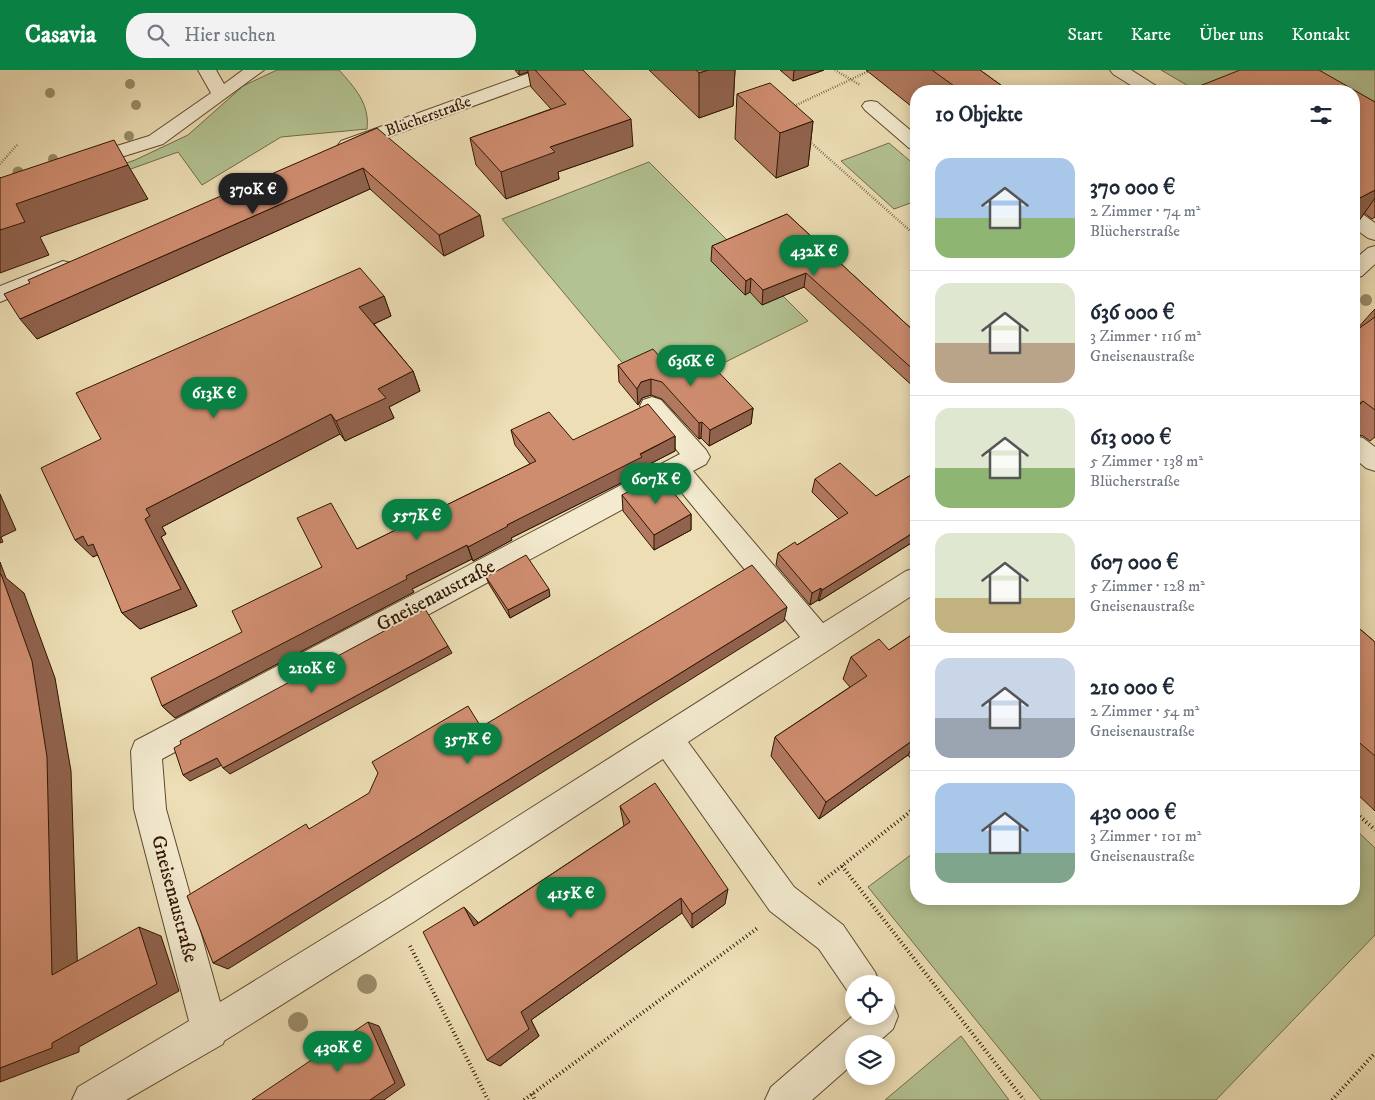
<!DOCTYPE html>
<html lang="de">
<head>
<meta charset="utf-8">
<style>
	body { margin:0; font-family:"IM FELL DW Pica",serif; background:#f2f2f3; color:#1f2937; height:100vh; display:flex; flex-direction:column; font-size:19px; white-space:nowrap }
	* { box-sizing:border-box; margin:0 }
	p { font-size:16px; color:#747a83 }
	.icon { flex:none; width:28px; height:28px; fill:none; stroke:currentColor; stroke-width:2; stroke-linecap:round; stroke-linejoin:round }
	.map { position:relative; flex:1; overflow:hidden }
	.side { position:absolute; left:910px; top:15px; width:450px; height:820px; display:flex; flex-direction:column; background:#fff; border-radius:20px; box-shadow:0 2px 12px #0003 }
	.side>* { flex:none }
	.controls { position:absolute; left:845px; top:905px; display:grid; gap:10px }
	.controls a { display:grid; place-items:center; width:50px; height:50px; border-radius:50%; background:#fff; box-shadow:0 2px 12px #0003; font-size:25px }
	.price { position:absolute; translate:-50% -42px; padding:0 11px; border-radius:18px; background:#0b8043; color:#fff; font-size:16px; line-height:32px; filter:drop-shadow(0 1px 2px #0008) }
	.price::after { content:''; position:absolute; left:50%; top:30px; width:15px; height:11px; margin-left:-8px; background:inherit; clip-path:polygon(0 0,100% 0,50% 100%) }
	.price.selected { background:#222; color:#fff }
	ul { padding:0; list-style:none }
	li { display:flex; align-items:center; gap:15px; height:125px; padding:0 25px }
	li+li { border-top:1px solid #e0e1e3 }
	li span { display:grid; place-items:center; flex:none; width:140px; height:100px; border-radius:15px; color:#555 }
	li>.icon { margin-inline-start:auto }
	span .icon { width:60px; height:60px; fill:#fffc; stroke-width:1 }
	li b { font-size:21px }
	h2 { display:flex; justify-content:space-between; align-items:center; height:60px; padding:0 25px; font-size:21px }
	header { display:flex; align-items:center; gap:30px; box-sizing:border-box; height:70px; padding:0 25px; background:#0b8043; color:#fff }
	header strong { font-size:24px }
	nav { display:flex; gap:28px; margin-inline-start:auto; font-size:18px }
	.search { width:350px; height:45px; background:#f2f2f3; display:flex; align-items:center; gap:12px; box-sizing:border-box; padding:0 18px; border-radius:20px; color:#747a83; font-size:19px }
	.map>svg:first-child { display:block }
	.green { fill:#b3c292; stroke:#726c49 }
	.lines { fill:none; stroke-linecap:round; stroke-linejoin:round }
	.minor-casing { stroke:#5f492d; stroke-width:2 }
	.path-far1 { stroke:#301700; stroke-width:2.5; stroke-dasharray:0.5 2; stroke-linecap:butt }
	.path { stroke:#301700; stroke-width:4; stroke-dasharray:1 3; stroke-linecap:butt }
	.minor { fill:#f3eacf; fill-rule:evenodd }
	.tree { fill:#9a8d6a }
	.wall { fill:#b27960; stroke:#301700 }
	.shaded-wall { fill:#91634e; stroke:#301700 }
	.building { fill:#cf8d70; stroke:#301700 }
	.labels { text-anchor:middle; dominant-baseline:central; stroke-width:4; stroke-linejoin:round; paint-order:stroke }
	.far-street-label { font-size:16px; fill:#301700; stroke:#f3eacf }
	.street-label { font-size:20px; fill:#301700; stroke:#f3eacf }
</style>
</head>
<body>
<header>
<strong>Casavia</strong>
<div class="search"><svg class="icon" aria-label="search" viewBox="0 0 24 24"><circle cx="10" cy="10" r="6"/><path d="M15 15l6 6"/></svg>Hier suchen</div>
<nav><a>Start</a><a>Karte</a><a>Über uns</a><a>Kontakt</a></nav>
</header>
<div class="map">
<svg width="1375" height="1030" viewBox="0 0 1375 1030">
	<rect width="100%" height="100%" fill="#eddeb5"/>
	<filter id="stains"><feTurbulence type="fractalNoise" baseFrequency=".004" numOctaves="4"/><feColorMatrix values="0 0 0 0 .2 0 0 0 0 .09 0 0 0 0 .02 0 0 0 .5 -.17"/></filter>
	<radialGradient id="worn" r=".72"><stop offset=".6" stop-color="#630" stop-opacity="0"/><stop offset="1" stop-color="#630" stop-opacity=".3"/></radialGradient>
	<g class="green">
		<path d="M 277,0 L 339,0 C 355,18 370,34 367,59 L 281,67 L 202,115 L 178,82 L 20,139 L 16,131 L 135,90 L 188,65 L 243,16 Z"/>
		<path d="M 1161,0 L 1375,0 L 1375,55 L 1354,21 L 1197,21 Z"/>
		<path d="M 889,73 L 916,96 L 916,131 L 894,139 L 841,91 Z"/>
		<path d="M 649,92 L 808,251 L 655,327 L 620,290 L 502,149 Z"/>
		<path d="M 1354,758 L 1375,778 L 1375,865 L 1216,1030 L 1041,1030 L 868,817 L 916,781 L 916,829 L 1354,829 Z"/>
		<path d="M 961,966 L 1009,1030 L 885,1030 Z"/>
	</g>
	<g class="lines">
		<g class="minor-casing">
			<g id="minor">
				<path d="M 198,0 L 216,0 L 224,14 L 243,0 L 264,0 L 163,74 L 92,96 L 85,98 L 78,96 L 75,92 L 78,88 L 149,66 L 211,23 Z"/>
				<path d="M 538,0 L 564,0 L 561,4 L 355,79 L 348,81 L 341,79 L 338,75 L 341,71 Z"/>
				<path d="M 1110,0 L 1131,0 L 1158,17 L 1161,21 L 1140,21 L 1113,4 Z"/>
				<path d="M 871,31 L 877,32 L 916,65 L 916,80 L 909,78 L 865,40 L 862,36 L 865,32 Z"/>
				<path d="M 1354,142 L 1361,143 L 1375,153 L 1375,170 L 1368,168 L 1354,158 Z"/>
				<path d="M 1375,176 L 1375,194 L 1362,206 L 1354,208 L 1354,190 L 1368,178 Z"/>
				<path d="M 63,191 L 71,193 L 74,198 L 71,203 L 0,232 L 0,216 Z"/>
				<path d="M 652,327 L 661,330 L 706,380 L 710,387 L 706,394 L 693,401 L 823,553 L 906,501 L 916,498 L 916,523 L 688,672 L 794,817 L 843,855 L 875,902 L 880,914 L 854,914 L 854,928 L 851,926 L 819,879 L 770,841 L 663,689 L 415,851 L 224,971 L 223,974 L 126,1030 L 72,1030 L 78,1017 L 189,951 L 134,739 L 131,681 L 135,671 L 680,384 L 640,336 L 643,330 ZM 673,412 L 800,567 L 391,827 L 220,932 L 166,739 L 162,689 Z"/>
				<path d="M 1354,366 L 1363,368 L 1375,377 L 1375,401 L 1366,398 L 1354,388 Z"/>
				<path d="M 886,931 L 893,933 L 898,946 L 893,959 L 876,974 L 854,974 L 854,993 L 812,1030 L 765,1030 L 771,1017 L 854,945 L 886,946 Z"/>
			</g>
		</g>
		<g class="path-far1">
			<path d="M 835,0 L 860,15"/>
			<path d="M 792,37 L 871,0"/>
			<path d="M 808,70 L 916,166"/>
			<path d="M 0,94 L 17,75"/>
		</g>
		<g class="path">
			<path d="M 1354,741 L 1375,760"/>
			<path d="M 842,796 L 1024,1030"/>
			<path d="M 819,814 L 916,737"/>
			<path d="M 410,876 L 488,1030"/>
			<path d="M 532,1024 L 535,1030"/>
			<path d="M 524,1030 L 759,857"/>
			<path d="M 1332,1030 L 1375,983"/>
		</g>
		<use href="#minor" class="minor"/>
	</g>
	<g class="tree">
		<circle cx="130" cy="14" r="5"/>
		<circle cx="50" cy="23" r="5"/>
		<circle cx="136" cy="35" r="5"/>
		<circle cx="129" cy="66" r="5"/>
		<circle cx="53" cy="89" r="5"/>
		<circle cx="18" cy="102" r="5.5"/>
		<circle cx="1366" cy="230" r="6"/>
		<circle cx="367" cy="914" r="10"/>
		<circle cx="298" cy="952" r="10"/>
	</g>
	<g class="wall">
		<path d="M 515,0 L 583,0 L 633,76 L 558,102 L 559,109 L 506,129 L 476,95 L 470,68 L 551,39 L 531,17 L 528,2 L 519,5 Z"/>
		<path d="M 649,0 L 735,0 L 733,36 L 699,48 Z"/>
		<path d="M 780,0 L 824,0 L 793,11 Z"/>
		<path d="M 866,0 L 980,0 L 1009,21 L 916,21 L 916,40 Z"/>
		<path d="M 1354,21 L 1375,32 L 1375,147 L 1372,149 L 1364,143 L 1354,158 Z"/>
		<path d="M 737,24 L 813,51 L 808,96 L 776,108 L 735,69 Z"/>
		<path d="M 377,58 L 484,166 L 444,186 L 370,119 L 37,269 L 30,213 Z"/>
		<path d="M 787,144 L 916,263 L 916,319 L 804,217 L 762,235 L 750,222 L 745,225 L 711,191 L 712,176 Z"/>
		<path d="M 384,226 L 391,246 L 374,254 L 413,301 L 420,321 L 389,337 L 394,348 L 345,371 L 340,364 L 162,457 L 166,464 L 161,467 L 197,536 L 140,559 L 122,543 L 99,487 L 97,485 L 93,487 L 101,369 Z"/>
		<path d="M 1375,239 L 1375,367 L 1370,371 L 1363,366 L 1354,364 L 1354,262 L 1356,260 L 1372,242 Z"/>
		<path d="M 618,295 L 672,301 L 753,338 L 751,354 L 709,376 L 701,368 L 699,369 L 662,329 L 651,325 L 642,328 L 638,335 L 619,312 Z"/>
		<path d="M 511,360 L 573,370 L 675,366 L 675,381 L 642,398 L 643,402 L 511,468 L 512,470 L 473,491 L 472,489 L 412,519 L 414,522 L 175,648 L 162,636 L 242,562 L 322,497 L 357,479 L 530,394 L 515,375 Z"/>
		<path d="M 916,402 L 916,470 L 819,531 L 818,530 L 810,535 L 776,495 L 778,483 L 797,475 L 839,449 L 812,422 L 815,409 L 876,426 Z"/>
		<path d="M 622,425 L 691,444 L 691,460 L 654,480 L 623,441 Z"/>
		<path d="M 486,507 L 550,526 L 510,548 L 489,514 Z"/>
		<path d="M 1354,554 L 1375,572 L 1375,741 L 1354,721 Z"/>
		<path d="M 916,562 L 916,695 L 908,685 L 819,749 L 771,686 L 775,667 L 850,617 L 843,609 L 851,587 L 889,580 Z"/>
		<path d="M 620,736 L 725,834 L 692,858 L 682,843 L 531,950 L 539,966 L 500,996 L 477,851 L 478,853 L 624,756 Z"/>
	</g>
	<g class="shaded-wall">
		<path d="M 519,0 L 528,0 L 528,2 L 519,5 Z"/>
		<path d="M 708,0 L 735,0 L 733,36 L 699,48 L 699,3 Z"/>
		<path d="M 794,0 L 824,0 L 793,11 Z"/>
		<path d="M 631,49 L 633,76 L 558,102 L 559,109 L 506,129 L 501,102 L 550,77 Z"/>
		<path d="M 813,51 L 808,96 L 776,108 L 780,63 Z"/>
		<path d="M 128,95 L 148,129 L 40,167 L 49,185 L 0,203 L 0,107 L 13,125 Z"/>
		<path d="M 363,98 L 370,119 L 37,269 L 20,249 Z"/>
		<path d="M 1375,120 L 1375,128 L 1354,158 L 1354,131 Z"/>
		<path d="M 480,145 L 484,166 L 444,186 L 439,165 Z"/>
		<path d="M 806,203 L 804,217 L 762,235 L 763,220 Z"/>
		<path d="M 751,208 L 750,222 L 745,225 L 746,211 Z"/>
		<path d="M 384,226 L 391,246 L 367,257 L 359,237 Z"/>
		<path d="M 413,301 L 420,321 L 389,337 L 394,348 L 345,371 L 336,351 L 378,319 Z"/>
		<path d="M 651,309 L 651,325 L 642,328 L 638,335 L 637,319 L 641,312 Z"/>
		<path d="M 1363,331 L 1354,341 L 1354,338 Z"/>
		<path d="M 753,338 L 751,354 L 709,376 L 710,360 Z"/>
		<path d="M 331,344 L 340,364 L 162,457 L 166,464 L 161,467 L 197,536 L 140,559 L 122,543 L 145,449 L 146,439 Z"/>
		<path d="M 702,352 L 701,368 L 699,369 L 699,353 Z"/>
		<path d="M 675,366 L 675,381 L 642,398 L 643,402 L 511,468 L 512,470 L 473,491 L 468,477 L 507,455 Z"/>
		<path d="M 0,424 L 16,460 L 1,467 L 3,472 L 0,473 Z"/>
		<path d="M 691,444 L 691,460 L 654,480 L 654,465 Z"/>
		<path d="M 916,461 L 916,470 L 819,531 L 822,520 Z"/>
		<path d="M 83,466 L 93,474 L 105,494 L 97,485 L 93,487 L 75,470 Z"/>
		<path d="M 467,475 L 472,489 L 412,519 L 414,522 L 175,648 L 162,636 L 406,506 Z"/>
		<path d="M 0,492 L 6,508 L 24,523 L 55,608 L 71,701 L 78,912 L 52,905 L 0,516 Z"/>
		<path d="M 821,518 L 818,530 L 810,535 L 812,523 Z"/>
		<path d="M 549,519 L 550,526 L 510,548 L 508,540 Z"/>
		<path d="M 787,537 L 784,551 L 228,899 L 213,893 Z"/>
		<path d="M 448,576 L 452,583 L 230,704 L 223,698 Z"/>
		<path d="M 916,668 L 916,670 L 908,685 L 819,749 L 826,732 Z"/>
		<path d="M 217,688 L 224,694 L 190,711 L 183,705 Z"/>
		<path d="M 728,819 L 725,834 L 692,858 L 692,844 Z"/>
		<path d="M 681,828 L 682,843 L 531,950 L 539,966 L 500,996 L 487,990 L 521,942 Z"/>
		<path d="M 464,837 L 477,851 L 486,869 L 474,856 Z"/>
		<path d="M 139,857 L 161,866 L 179,921 L 79,977 L 79,982 L 0,1012 L 0,998 L 52,973 Z"/>
		<path d="M 368,952 L 379,956 L 405,1015 L 384,1030 L 370,1030 Z"/>
	</g>
	<g class="building">
		<path d="M 535,0 L 583,0 L 631,49 L 550,77 L 555,82 L 501,102 L 470,68 L 566,34 Z"/>
		<path d="M 696,0 L 708,0 L 699,3 Z"/>
		<path d="M 932,0 L 980,0 L 1009,21 L 961,21 Z"/>
		<path d="M 1240,0 L 1319,0 L 1375,32 L 1375,120 L 1354,131 L 1354,21 L 1187,21 Z"/>
		<path d="M 770,13 L 813,51 L 780,63 L 737,24 Z"/>
		<path d="M 377,58 L 480,145 L 439,165 L 363,98 L 20,249 L 4,224 L 30,213 L 28,210 Z"/>
		<path d="M 114,70 L 128,95 L 16,134 L 25,152 L 0,160 L 0,108 Z"/>
		<path d="M 787,144 L 916,263 L 916,302 L 806,203 L 763,220 L 751,208 L 746,211 L 712,176 Z"/>
		<path d="M 360,198 L 384,226 L 359,237 L 413,301 L 378,319 L 386,328 L 336,351 L 331,344 L 146,439 L 150,446 L 145,449 L 181,519 L 122,543 L 93,474 L 88,476 L 83,466 L 75,470 L 41,398 L 101,369 L 76,323 Z"/>
		<path d="M 1375,247 L 1375,340 L 1363,331 L 1354,338 L 1354,262 Z"/>
		<path d="M 653,279 L 672,301 L 703,286 L 753,338 L 710,360 L 702,352 L 699,353 L 662,312 L 651,309 L 641,312 L 637,319 L 618,295 Z"/>
		<path d="M 648,334 L 675,366 L 640,384 L 642,387 L 507,455 L 508,456 L 468,477 L 467,475 L 406,506 L 407,509 L 162,636 L 151,608 L 242,562 L 232,541 L 322,497 L 297,448 L 331,433 L 357,479 L 536,391 L 511,360 L 549,342 L 573,370 Z"/>
		<path d="M 840,393 L 876,426 L 916,402 L 916,461 L 822,520 L 821,518 L 812,523 L 778,483 L 795,472 L 797,475 L 848,443 L 815,409 Z"/>
		<path d="M 659,405 L 691,444 L 654,465 L 622,425 Z"/>
		<path d="M 526,485 L 549,519 L 508,540 L 486,507 Z"/>
		<path d="M 752,495 L 787,537 L 213,893 L 187,826 L 306,754 L 309,759 L 369,723 L 378,703 L 372,692 L 468,636 L 481,657 Z"/>
		<path d="M 1,504 L 32,591 L 47,687 L 52,905 L 139,857 L 157,914 L 52,973 L 52,978 L 0,998 L 0,505 Z"/>
		<path d="M 425,539 L 448,576 L 223,698 L 217,688 L 183,705 L 174,678 L 181,674 L 180,671 Z"/>
		<path d="M 1354,554 L 1375,572 L 1375,686 L 1354,668 Z"/>
		<path d="M 916,562 L 916,668 L 826,732 L 775,667 L 867,606 L 851,587 L 879,569 L 889,580 Z"/>
		<path d="M 655,713 L 728,819 L 692,844 L 681,828 L 521,942 L 529,959 L 487,990 L 423,862 L 464,837 L 474,856 L 630,752 L 620,736 Z"/>
		<path d="M 368,952 L 395,1013 L 370,1030 L 252,1030 Z"/>
	</g>
	<g class="labels">
		<g class="far-street-label">
			<text transform="translate(428 46) rotate(-20)">Blücherstraße</text>
		</g>
		<g class="street-label">
			<text transform="translate(436 526) rotate(-28)">Gneisenaustraße</text>
			<text transform="translate(174 829) rotate(75)">Gneisenaustraße</text>
		</g>
	</g>
	<rect width="100%" height="100%" filter="url(#stains)"/>
	<rect width="100%" height="100%" fill="url(#worn)"/>
</svg>
<div class="controls">
<a><svg class="icon" aria-label="locate" viewBox="0 0 24 24"><circle cx="12" cy="12" r="6"/><path d="M12 2v4M12 18v4M2 12h4M18 12h4"/></svg></a>
<a><svg class="icon" aria-label="layers" viewBox="0 0 24 24"><path d="M12 4l9 5-9 5-9-5zM3 14l9 5 9-5"/></svg></a>
</div>
<b class="price selected" style="left:253px;top:145px">370K €</b>
<b class="price" style="left:814px;top:207px">432K €</b>
<b class="price" style="left:691px;top:317px">636K €</b>
<b class="price" style="left:214px;top:349px">613K €</b>
<b class="price" style="left:656px;top:435px">607K €</b>
<b class="price" style="left:417px;top:471px">557K €</b>
<b class="price" style="left:312px;top:624px">210K €</b>
<b class="price" style="left:468px;top:695px">357K €</b>
<b class="price" style="left:571px;top:849px">415K €</b>
<b class="price" style="left:338px;top:1003px">430K €</b>
<section class="side">
<h2>10 Objekte<svg class="icon" aria-label="filters" viewBox="0 0 24 24"><path d="M4 7h16M4 17h16"/><circle cx="9" cy="7" r="2"/><circle cx="15" cy="17" r="2"/></svg></h2>
<ul>
<li><span style="background:linear-gradient(#a9c7e8 60%,#8fb573 0)"><svg class="icon" aria-label="home" viewBox="0 0 24 24"><path d="M3 11l9-7 9 7M6 9v11h12V9"/></svg></span><div><b>370 000 €</b><p>2 Zimmer · 74 m²</p><p>Blücherstraße</p></div></li>
<li><span style="background:linear-gradient(#dfe7d0 60%,#b9a48a 0)"><svg class="icon" aria-label="home" viewBox="0 0 24 24"><path d="M3 11l9-7 9 7M6 9v11h12V9"/></svg></span><div><b>636 000 €</b><p>3 Zimmer · 116 m²</p><p>Gneisenaustraße</p></div></li>
<li><span style="background:linear-gradient(#dfe7d0 60%,#8fb573 0)"><svg class="icon" aria-label="home" viewBox="0 0 24 24"><path d="M3 11l9-7 9 7M6 9v11h12V9"/></svg></span><div><b>613 000 €</b><p>5 Zimmer · 138 m²</p><p>Blücherstraße</p></div></li>
<li><span style="background:linear-gradient(#dfe7d0 65%,#c2b280 0)"><svg class="icon" aria-label="home" viewBox="0 0 24 24"><path d="M3 11l9-7 9 7M6 9v11h12V9"/></svg></span><div><b>607 000 €</b><p>5 Zimmer · 128 m²</p><p>Gneisenaustraße</p></div></li>
<li><span style="background:linear-gradient(#c9d6e8 60%,#9aa5b1 0)"><svg class="icon" aria-label="home" viewBox="0 0 24 24"><path d="M3 11l9-7 9 7M6 9v11h12V9"/></svg></span><div><b>210 000 €</b><p>2 Zimmer · 54 m²</p><p>Gneisenaustraße</p></div></li>
<li><span style="background:linear-gradient(#a9c7e8 70%,#7fa58c 0)"><svg class="icon" aria-label="home" viewBox="0 0 24 24"><path d="M3 11l9-7 9 7M6 9v11h12V9"/></svg></span><div><b>430 000 €</b><p>3 Zimmer · 101 m²</p><p>Gneisenaustraße</p></div></li>
</ul>
</section>
</div>
</body>
</html>
